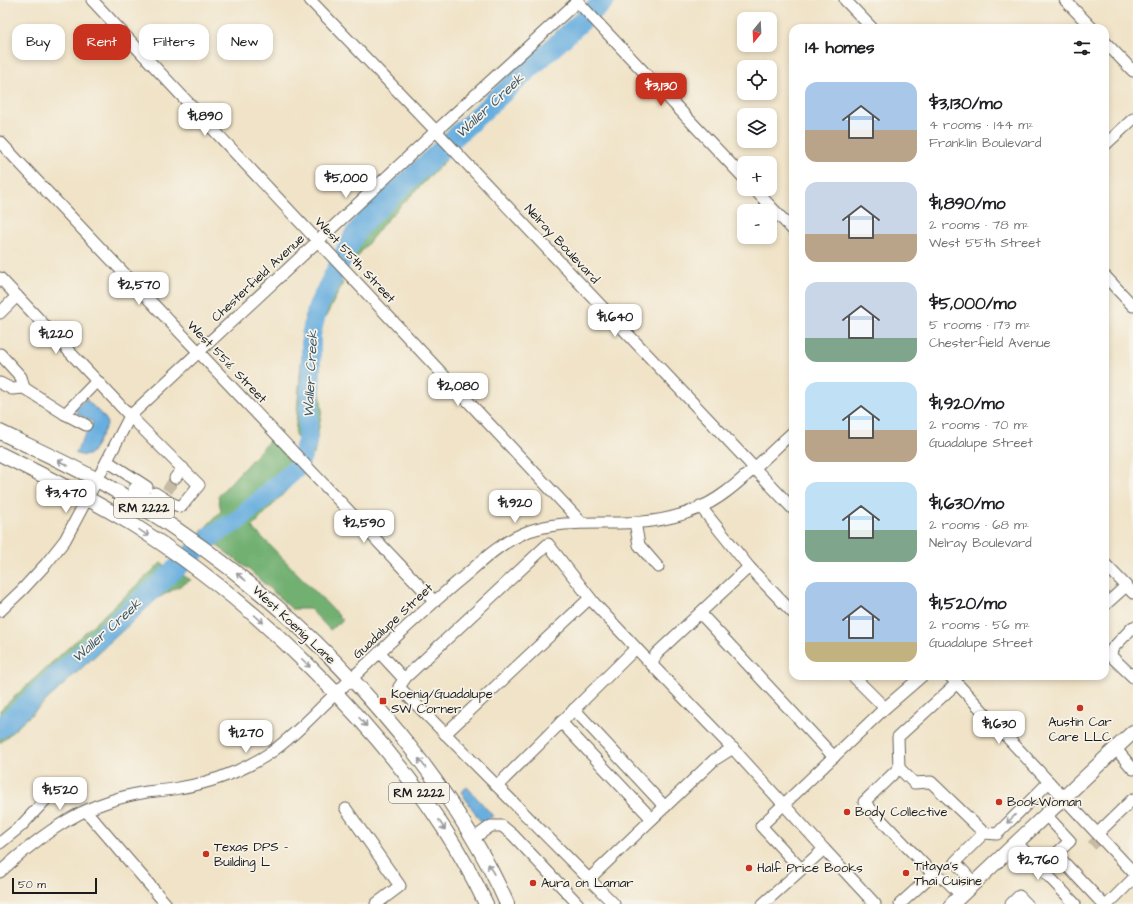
<!DOCTYPE html>
<html lang="en">
<head>
<meta charset="utf-8">
<style>
	body { margin:0; font-family:"Architects Daughter",sans-serif; background:#f2f2f2; color:#202124; height:100vh; display:flex; flex-direction:column; font-size:15px; white-space:nowrap }
	* { box-sizing:border-box; margin:0 }
	p { font-size:13px; color:#757577 }
	.icon { flex:none; width:22px; height:22px; fill:none; stroke:currentColor; stroke-width:2; stroke-linecap:round; stroke-linejoin:round }
	.map { position:relative; flex:1; overflow:hidden }
	.sheet { position:absolute; left:789px; top:24px; width:320px; height:656px; display:flex; flex-direction:column; background:#fff; border-radius:12px; box-shadow:0 2px 6px #0003 }
	.sheet>* { flex:none }
	.guide { position:absolute; left:12px; top:24px; width:380px; height:36px; display:flex; gap:8px }
	.needle { width:26px; rotate:198deg }
	.fabs { position:absolute; left:737px; top:12px; display:grid; gap:8px }
	.fabs a { display:grid; place-items:center; width:40px; height:40px; border-radius:8px; background:#fff; box-shadow:0 2px 6px #0003; font-size:20px }
	.scale { position:absolute; left:12px; bottom:10px; width:85px; box-sizing:border-box; padding-left:4px; border:2px solid #1c1c1c; border-top:0; font-size:11px; line-height:14px; white-space:nowrap; color:#1c1c1c; -webkit-text-stroke:3px #f7f3e8; paint-order:stroke }
	.price { position:absolute; translate:-50% -34px; padding:0 9px; border-radius:8px; background:#fff; color:#222; font-size:13px; line-height:26px; filter:drop-shadow(0 1px 2px #0008) }
	.price::after { content:''; position:absolute; left:50%; top:24px; width:12px; height:9px; margin-left:-6px; background:inherit; clip-path:polygon(0 0,100% 0,50% 100%) }
	.price.selected { background:#c8321e; color:#fff }
	ul { padding:0; list-style:none }
	li { display:flex; align-items:center; gap:12px; height:100px; padding:0 16px }
	li span { display:grid; place-items:center; flex:none; width:112px; height:80px; border-radius:12px; color:#555 }
	li>.icon { margin-inline-start:auto }
	span .icon { width:48px; height:48px; fill:#fffc; stroke-width:1 }
	li b { font-size:17px }
	h2 { display:flex; justify-content:space-between; align-items:center; height:48px; padding:0 16px; font-size:17px }
	.tag { padding:0 14px; border-radius:12px; background:#fff; box-shadow:0 2px 6px #0003; font-size:14px; line-height:36px }
	.tag.selected { background:#c8321e; color:#fff }
	.map>svg:first-child { display:block }
	.forest { fill:#72b072; stroke:#476647 }
	.water { fill:#68aedf; stroke:#42657e }
	.lines { fill:none; stroke-linecap:round; stroke-linejoin:round }
	.river { stroke:#68aedf; stroke-width:20 }
	.minor-tunnel { stroke:#c6bba5; stroke-width:11; stroke-dasharray:11 5.5; stroke-linecap:butt }
	.minor-casing { stroke:#666258; stroke-width:13 }
	.major-casing { stroke:#666258; stroke-width:16 }
	.minor { stroke:#fff; stroke-width:11 }
	.major { stroke:#fff; stroke-width:14 }
	.oneway { stroke:#999 }
	.poi-dot { fill:#c8321e; stroke:#f7f3e8; stroke-width:1.5 }
	.labels { text-anchor:middle; dominant-baseline:central; stroke-width:3.5; stroke-linejoin:round; paint-order:stroke }
	.shield { fill:#f7f3e8; stroke:#5e5c59; stroke-width:1 }
	.shield-label { font-size:12px; font-weight:bold; fill:#1c1c1c }
	.street-label { font-size:13px; fill:#1c1c1c; stroke:#f7f3e8 }
	.poi-label { font-size:13px; fill:#1c1c1c; stroke:#f7f3e8; text-anchor:start }
	.water-label { font-size:14px; font-style:italic; fill:#3a566a; stroke:#f7f3e8 }
</style>
</head>
<body>
<div class="map">
<svg width="1133" height="904" viewBox="0 0 1133 904">
	<rect width="100%" height="100%" fill="#f7f3e8"/>
	<filter id="ink" filterUnits="userSpaceOnUse"><feTurbulence type="fractalNoise" baseFrequency=".025" numOctaves="2"/><feDisplacementMap in="SourceGraphic" scale="8" xChannelSelector="R" yChannelSelector="G"/><feConvolveMatrix kernelMatrix="1 2 1 2 8 2 1 2 1" color-interpolation-filters="sRGB"/></filter>
	<filter id="wash" filterUnits="userSpaceOnUse"><feTurbulence type="fractalNoise" baseFrequency=".012" numOctaves="4" result="noise"/><feDisplacementMap in="SourceGraphic" scale="16" xChannelSelector="R" yChannelSelector="G"/><feGaussianBlur stdDeviation="0.9" result="paint"/><feColorMatrix in="noise" values="0 0 0 0 0 0 0 0 0 0 0 0 0 0 0 0 0 1.4 0 .05"/><feComposite in="paint" operator="in"/></filter>
	<g filter="url(#wash)">
		<rect width="100%" height="100%" fill="#f0e3c7"/>
		<g class="forest">
			<path d="M 434,147 L 446,160 L 385,222 L 353,262 L 339,247 L 346,230 Z"/>
			<path d="M 329,268 L 343,283 L 322,324 L 316,352 L 322,410 L 314,455 L 295,436 L 305,317 Z"/>
			<path d="M 271,439 L 302,474 L 252,527 L 343,620 L 330,630 L 310,609 L 292,609 L 247,568 L 200,533 L 221,511 L 218,496 Z"/>
			<path d="M 161,563 L 191,580 L 158,598 L 0,743 L 0,710 Z"/>
		</g>
		<g class="water">
			<path d="M 86,399 L 106,419 L 107,425 C 103,431 94,453 88,455 C 83,456 79,455 75,453 L 93,422 L 78,414 L 75,409 Z"/>
			<path d="M 467,787 L 493,816 L 482,823 L 461,792 Z"/>
		</g>
		<g class="lines">
			<path class="river" d="M 0,728 L 214,534 L 237,521 L 298,467 L 307,442 L 311,374 L 311,335 L 318,306 L 353,237 L 364,222 L 458,134 L 605,0"/>
		</g>
	</g>
	<g filter="url(#ink)">
		<g class="lines">
			<g class="minor-tunnel">
				<path d="M 167,491 L 175,478"/>
				<path d="M 1092,838 L 1101,848"/>
			</g>
			<g class="minor-casing">
				<g id="minor">
					<path d="M 92,0 L 581,522"/>
					<path d="M 310,0 L 436,131 L 793,509"/>
					<path d="M 576,0 L 744,178"/>
					<path d="M 845,0 L 872,28"/>
					<path d="M 1065,0 L 1092,28"/>
					<path d="M 1105,42 L 1133,71"/>
					<path d="M 0,142 L 434,601"/>
					<path d="M 1105,145 L 1133,119"/>
					<path d="M 754,189 L 793,230"/>
					<path d="M 1105,276 L 1133,306"/>
					<path d="M 0,278 L 130,416 L 199,485 L 181,507 L 171,503"/>
					<path d="M 0,313 L 17,296"/>
					<path d="M 0,354 L 21,377 L 24,388"/>
					<path d="M 0,383 L 12,389 L 24,388 L 65,414 L 86,425"/>
					<path d="M 65,414 L 97,381"/>
					<path d="M 107,461 L 147,487"/>
					<path d="M 175,478 L 183,468"/>
					<path d="M 134,489 L 166,510"/>
					<path d="M 155,493 L 171,503 L 161,519"/>
					<path d="M 700,506 L 749,567"/>
					<path d="M 635,522 L 639,545 L 658,567"/>
					<path d="M 1105,564 L 1133,593"/>
					<path d="M 1105,605 L 1126,586"/>
					<path d="M 0,611 L 22,590 L 46,564 L 65,540 L 97,480 L 130,416 L 436,131 L 579,0"/>
					<path d="M 700,613 L 834,757"/>
					<path d="M 1133,627 L 1112,649 L 1111,656 L 1133,677"/>
					<path d="M 380,653 L 404,679"/>
					<path d="M 950,676 L 1133,872"/>
					<path d="M 957,683 L 898,737 L 899,768 L 864,802 L 933,874 L 946,880 L 961,895"/>
					<path d="M 885,708 L 922,676"/>
					<path d="M 574,709 L 665,807"/>
					<path d="M 561,722 L 652,819"/>
					<path d="M 445,734 L 590,598"/>
					<path d="M 1116,749 L 1133,769"/>
					<path d="M 899,768 L 914,783 L 931,782 L 984,833 L 955,862 L 974,883"/>
					<path d="M 497,786 L 636,648"/>
					<path d="M 346,809 L 400,886 L 376,904"/>
					<path d="M 86,811 L 166,904"/>
					<path d="M 1046,815 L 1070,841 L 1056,854 L 1103,904"/>
					<path d="M 984,833 L 997,834 L 1049,782"/>
					<path d="M 1098,833 L 1133,799"/>
					<path d="M 474,838 L 491,826 L 502,826 L 513,835 L 578,904"/>
					<path d="M 0,843 L 21,826 L 48,797"/>
					<path d="M 1017,843 L 1075,904"/>
					<path d="M 824,849 L 875,904"/>
					<path d="M 801,869 L 761,826 L 885,708 L 853,676"/>
					<path d="M 1042,869 L 1056,854"/>
					<path d="M 0,872 C 32,843 68,814 110,801 C 122,797 135,794 147,792 C 157,791 169,790 179,788 C 210,783 240,772 267,755 C 290,740 310,718 330,699 C 374,658 416,616 462,578 C 481,562 499,544 522,534 C 550,521 590,523 620,523 C 657,523 696,515 726,492 C 750,474 771,452 793,432"/>
					<path d="M 589,879 L 399,687 L 406,677 L 548,544 L 594,603 L 652,665"/>
					<path d="M 614,904 L 589,879 L 714,760 L 733,748"/>
					<path d="M 763,904 L 824,849 L 737,753 L 652,665 L 656,654 L 749,567 L 793,613"/>
					<path d="M 900,904 L 933,874"/>
					<path d="M 1011,904 L 1019,896 L 1027,904"/>
					<path d="M 1108,904 L 1133,879"/>
				</g>
			</g>
			<g class="major-casing">
				<g id="major">
					<path d="M 0,432 C 33,448 67,463 99,481 C 222,551 331,644 417,756 C 452,802 484,851 507,904"/>
					<path d="M 0,454 C 45,476 89,498 132,524 C 197,565 257,614 311,668 C 381,737 444,815 486,904"/>
					<path d="M 952,904 L 1133,732"/>
				</g>
			</g>
			<use href="#minor" class="minor"/>
			<use href="#major" class="major"/>
		</g>
		<defs><path id="oneway-shaft" d="M-6 0H5M1.5-3L5.5 0L1.5 3" fill="none" stroke-width="1.6" stroke-linecap="round" stroke-linejoin="round"/></defs>
		<g class="oneway">
			<use href="#oneway-shaft" transform="translate(63 463) rotate(-153)"/>
			<use href="#oneway-shaft" transform="translate(144 533) rotate(34)"/>
			<use href="#oneway-shaft" transform="translate(241 577) rotate(-142)"/>
			<use href="#oneway-shaft" transform="translate(259 619) rotate(41)"/>
			<use href="#oneway-shaft" transform="translate(306 663) rotate(45)"/>
			<use href="#oneway-shaft" transform="translate(363 722) rotate(49)"/>
			<use href="#oneway-shaft" transform="translate(422 763) rotate(-128)"/>
			<use href="#oneway-shaft" transform="translate(1011 819) rotate(135)"/>
			<use href="#oneway-shaft" transform="translate(442 825) rotate(57)"/>
			<use href="#oneway-shaft" transform="translate(491 869) rotate(-119)"/>
		</g>
	</g>
	<g class="poi-dot">
		<rect x="379" y="697" width="8" height="8" rx="2"/>
		<circle cx="1080" cy="708" r="4"/>
		<circle cx="999" cy="802" r="4"/>
		<circle cx="847" cy="812" r="4"/>
		<circle cx="206" cy="854" r="4"/>
		<circle cx="749" cy="868" r="4"/>
		<circle cx="906" cy="873" r="4"/>
		<circle cx="533" cy="883" r="4"/>
	</g>
	<g class="labels">
		<g class="shield">
			<rect x="114" y="498" width="60" height="20" rx="3"/>
			<rect x="389" y="783" width="60" height="20" rx="3"/>
		</g>
		<g class="shield-label">
			<text x="144" y="508">RM 2222</text>
			<text x="419" y="793">RM 2222</text>
		</g>
		<g class="street-label">
			<text transform="translate(562 244) rotate(47)">Nelray Boulevard</text>
			<text transform="translate(355 260) rotate(47)">West 55th Street</text>
			<text transform="translate(258 278) rotate(-43)">Chesterfield Avenue</text>
			<text transform="translate(227 362) rotate(46)">West 55½ Street</text>
			<text transform="translate(393 621) rotate(-43)">Guadalupe Street</text>
			<text transform="translate(294 625) rotate(43)">West Koenig Lane</text>
		</g>
		<g class="poi-label">
			<text x="391" y="694">Koenig/Guadalupe<tspan x="391" dy="15">SW Corner</tspan></text>
			<text x="1080" y="722" text-anchor="middle">Austin Car<tspan x="1080" dy="15">Care LLC</tspan></text>
			<text x="1007" y="802">BookWoman</text>
			<text x="855" y="812">Body Collective</text>
			<text x="214" y="847">Texas DPS -<tspan x="214" dy="15">Building L</tspan></text>
			<text x="914" y="866">Titaya's<tspan x="914" dy="15">Thai Cuisine</tspan></text>
			<text x="757" y="868">Half Price Books</text>
			<text x="541" y="883">Aura on Lamar</text>
		</g>
		<g class="water-label">
			<text transform="translate(490 106) rotate(-43)">Waller Creek</text>
			<text transform="translate(311 374) rotate(-87)">Waller Creek</text>
			<text transform="translate(107 631) rotate(-42)">Waller Creek</text>
		</g>
	</g>
</svg>
<div class="fabs">
<a><svg class="needle" viewBox="-14 -14 28 28"><path d="M0-13l5 13h-10z" fill="#e53935"/><path d="M0 13l5-13h-10z" fill="#757577"/></svg></a>
<a><svg class="icon" aria-label="locate" viewBox="0 0 24 24"><circle cx="12" cy="12" r="6"/><path d="M12 2v4M12 18v4M2 12h4M18 12h4"/></svg></a>
<a><svg class="icon" aria-label="layers" viewBox="0 0 24 24"><path d="M12 4l9 5-9 5-9-5zM3 14l9 5 9-5"/></svg></a>
<a>+</a>
<a>−</a>
</div>
<div class="scale">50 m</div>
<b class="price selected" style="left:661px;top:107px">$3,130</b>
<b class="price" style="left:205px;top:137px">$1,890</b>
<b class="price" style="left:346px;top:199px">$5,000</b>
<b class="price" style="left:139px;top:306px">$2,570</b>
<b class="price" style="left:615px;top:338px">$1,640</b>
<b class="price" style="left:56px;top:355px">$1,220</b>
<b class="price" style="left:458px;top:407px">$2,080</b>
<b class="price" style="left:66px;top:514px">$3,470</b>
<b class="price" style="left:515px;top:524px">$1,920</b>
<b class="price" style="left:364px;top:544px">$2,590</b>
<b class="price" style="left:999px;top:745px">$1,630</b>
<b class="price" style="left:246px;top:754px">$1,270</b>
<b class="price" style="left:60px;top:811px">$1,520</b>
<b class="price" style="left:1038px;top:881px">$2,760</b>
<div class="guide">
<a class="tag">Buy</a>
<a class="tag selected">Rent</a>
<a class="tag">Filters</a>
<a class="tag">New</a>
</div>
<section class="sheet">
<h2>14 homes<svg class="icon" aria-label="filters" viewBox="0 0 24 24"><path d="M4 7h16M4 17h16"/><circle cx="9" cy="7" r="2"/><circle cx="15" cy="17" r="2"/></svg></h2>
<ul>
<li><span style="background:linear-gradient(#a9c7e8 60%,#b9a48a 0)"><svg class="icon" aria-label="home" viewBox="0 0 24 24"><path d="M3 11l9-7 9 7M6 9v11h12V9"/></svg></span><div><b>$3,130/mo</b><p>4 rooms · 144 m²</p><p>Franklin Boulevard</p></div></li>
<li><span style="background:linear-gradient(#c9d6e8 65%,#b9a48a 0)"><svg class="icon" aria-label="home" viewBox="0 0 24 24"><path d="M3 11l9-7 9 7M6 9v11h12V9"/></svg></span><div><b>$1,890/mo</b><p>2 rooms · 78 m²</p><p>West 55th Street</p></div></li>
<li><span style="background:linear-gradient(#c9d6e8 70%,#7fa58c 0)"><svg class="icon" aria-label="home" viewBox="0 0 24 24"><path d="M3 11l9-7 9 7M6 9v11h12V9"/></svg></span><div><b>$5,000/mo</b><p>5 rooms · 173 m²</p><p>Chesterfield Avenue</p></div></li>
<li><span style="background:linear-gradient(#bfe0f5 60%,#b9a48a 0)"><svg class="icon" aria-label="home" viewBox="0 0 24 24"><path d="M3 11l9-7 9 7M6 9v11h12V9"/></svg></span><div><b>$1,920/mo</b><p>2 rooms · 70 m²</p><p>Guadalupe Street</p></div></li>
<li><span style="background:linear-gradient(#bfe0f5 60%,#7fa58c 0)"><svg class="icon" aria-label="home" viewBox="0 0 24 24"><path d="M3 11l9-7 9 7M6 9v11h12V9"/></svg></span><div><b>$1,630/mo</b><p>2 rooms · 68 m²</p><p>Nelray Boulevard</p></div></li>
<li><span style="background:linear-gradient(#a9c7e8 75%,#c2b280 0)"><svg class="icon" aria-label="home" viewBox="0 0 24 24"><path d="M3 11l9-7 9 7M6 9v11h12V9"/></svg></span><div><b>$1,520/mo</b><p>2 rooms · 56 m²</p><p>Guadalupe Street</p></div></li>
</ul>
</section>
</div>
</body>
</html>
